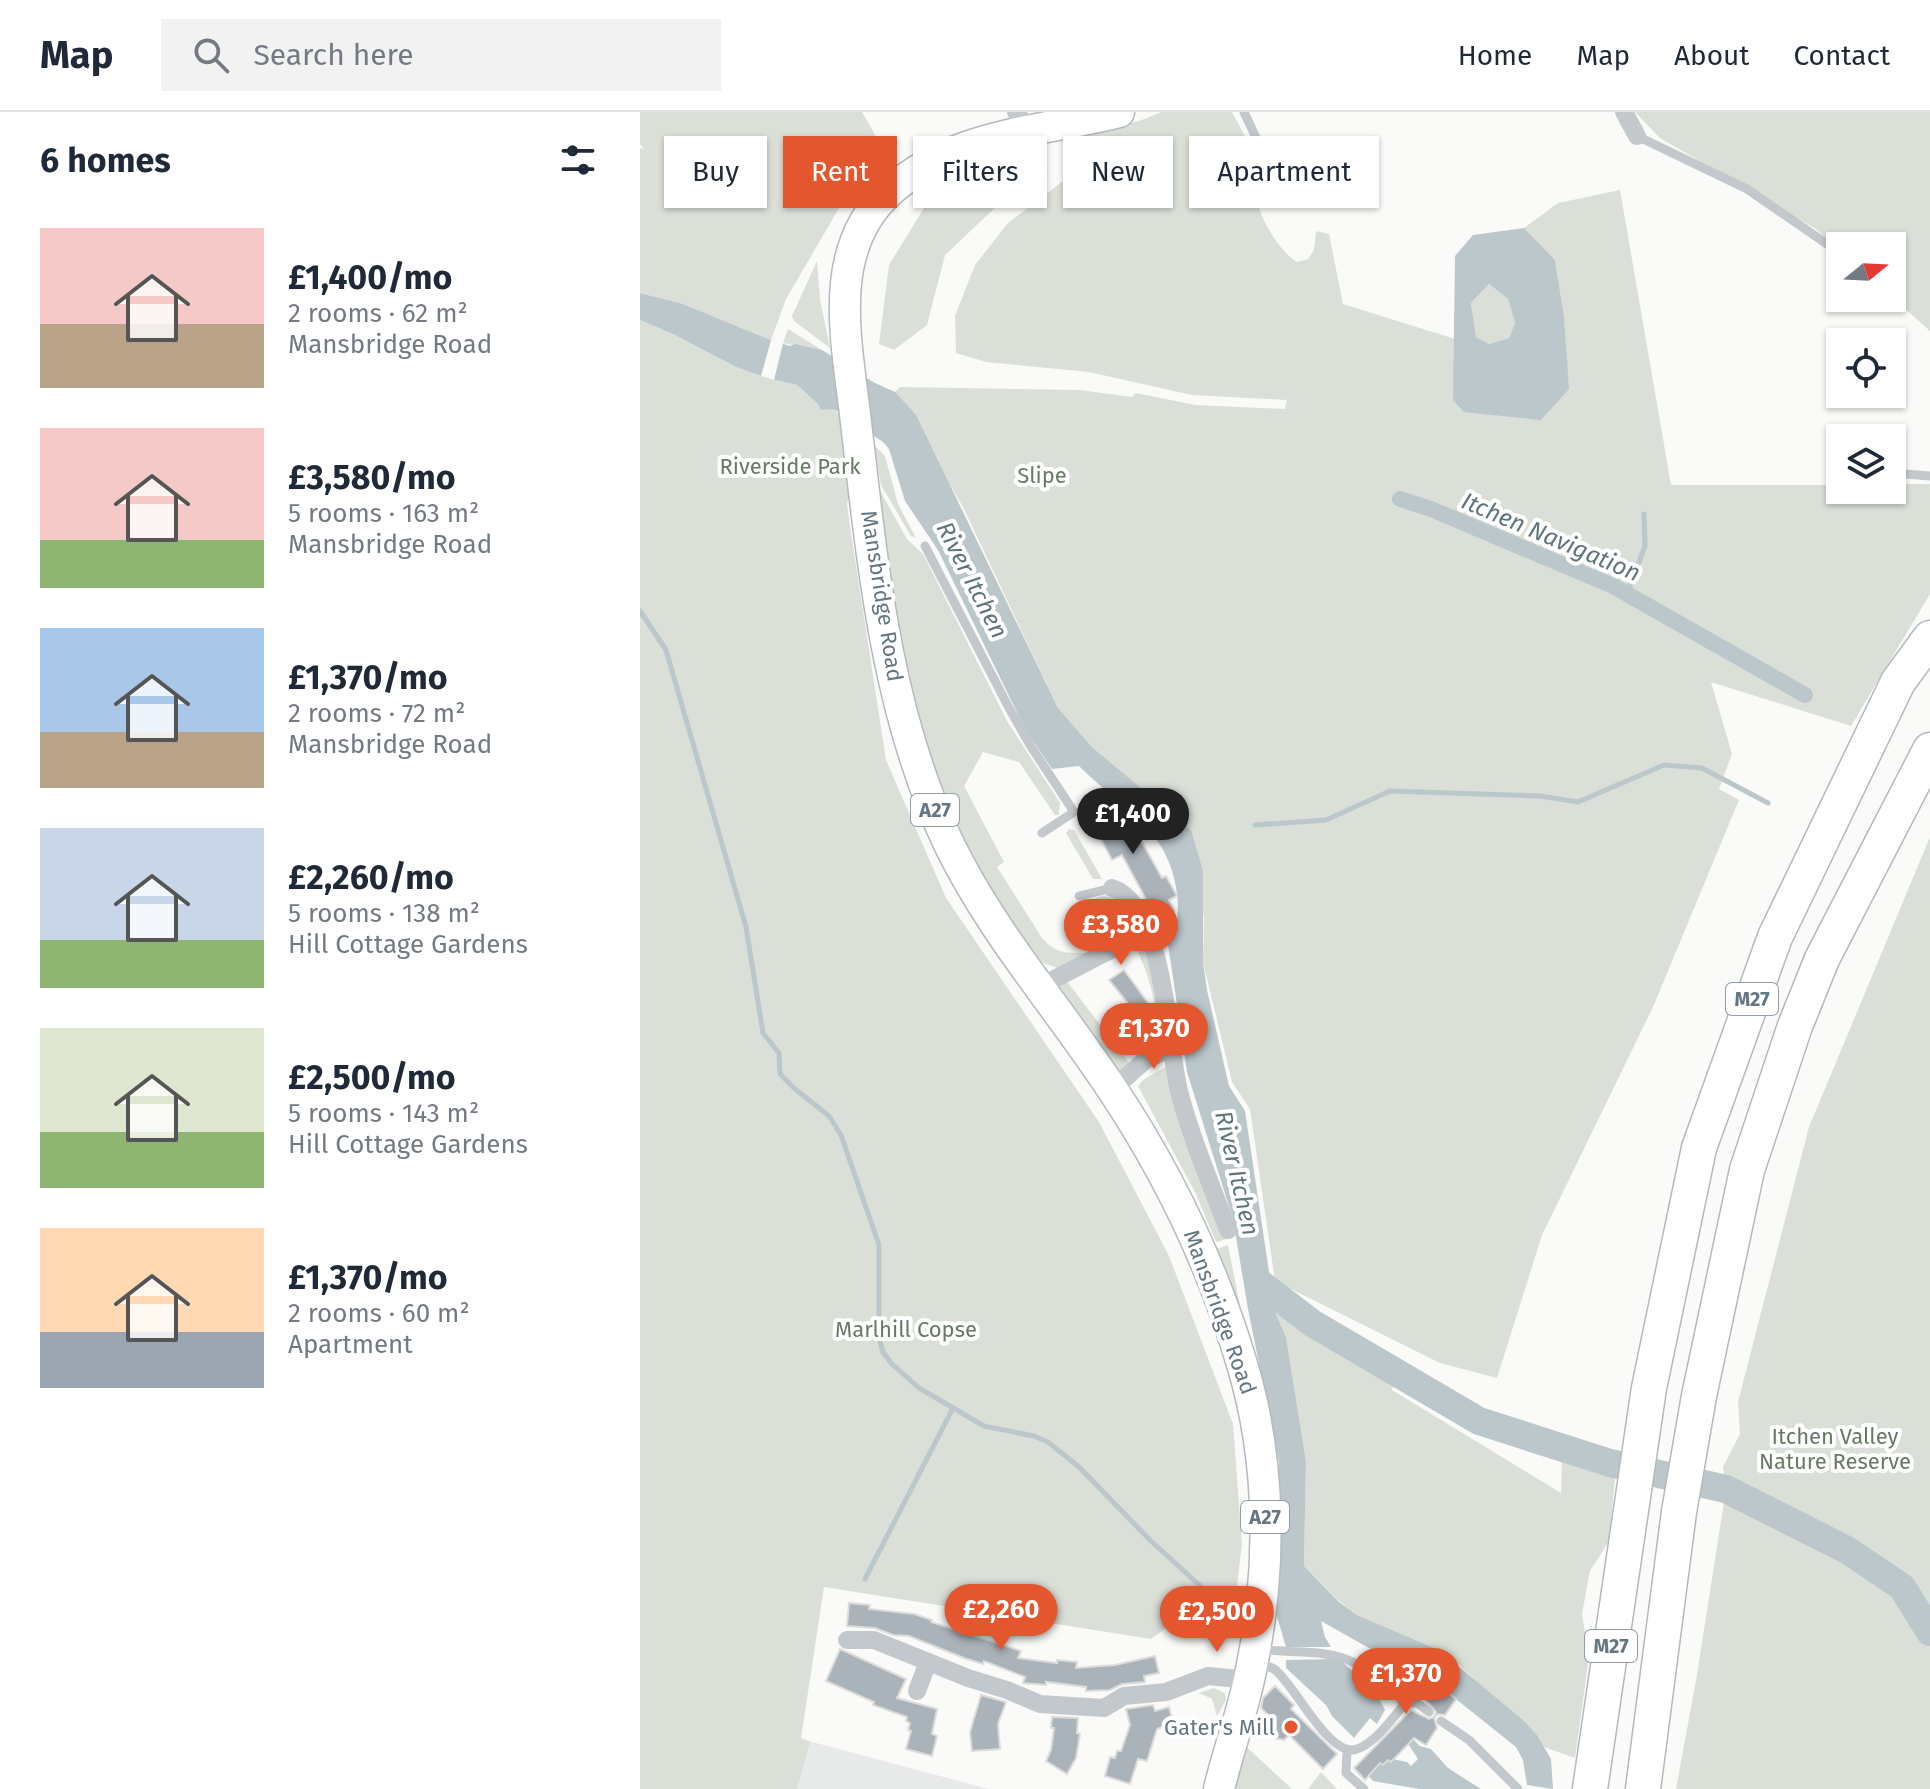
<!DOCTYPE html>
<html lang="en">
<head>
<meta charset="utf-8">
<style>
	body { margin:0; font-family:"Fira Sans",sans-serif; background:#f2f2f3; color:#1f2937; height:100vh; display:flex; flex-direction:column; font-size:30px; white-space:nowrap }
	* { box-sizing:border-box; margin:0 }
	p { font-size:26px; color:#747a83 }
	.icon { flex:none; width:44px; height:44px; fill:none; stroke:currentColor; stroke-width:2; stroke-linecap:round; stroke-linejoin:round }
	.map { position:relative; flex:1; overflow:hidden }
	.side { display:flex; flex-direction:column; background:#fff; width:640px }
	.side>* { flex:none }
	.guide { position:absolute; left:24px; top:24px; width:760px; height:72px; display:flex; gap:16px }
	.needle { width:52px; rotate:72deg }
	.tools { position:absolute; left:1186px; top:120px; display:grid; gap:16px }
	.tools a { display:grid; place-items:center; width:80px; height:80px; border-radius:0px; background:#fff; box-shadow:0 2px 6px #0004; font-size:40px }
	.price { position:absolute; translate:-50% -68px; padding:0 18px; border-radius:28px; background:#e4572e; color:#fff; font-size:26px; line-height:52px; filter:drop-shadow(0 2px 4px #0008) }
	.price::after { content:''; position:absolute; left:50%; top:48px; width:24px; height:18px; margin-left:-12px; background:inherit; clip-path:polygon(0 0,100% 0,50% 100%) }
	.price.current { background:#222; color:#fff }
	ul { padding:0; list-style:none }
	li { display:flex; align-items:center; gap:24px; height:200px; padding:0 40px }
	li span { display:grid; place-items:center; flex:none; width:224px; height:160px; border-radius:0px; color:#555 }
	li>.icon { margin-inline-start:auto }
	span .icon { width:96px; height:96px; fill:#fffc; stroke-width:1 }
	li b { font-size:34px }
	h2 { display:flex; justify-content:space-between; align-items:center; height:96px; padding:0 40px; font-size:34px }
	.chip { padding:0 28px; border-radius:0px; background:#fff; box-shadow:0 2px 6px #0004; font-size:28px; line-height:72px }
	.chip.current { background:#e4572e; color:#fff }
	header { display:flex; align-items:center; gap:48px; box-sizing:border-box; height:112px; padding:0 40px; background:#fff; border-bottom:2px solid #e0e1e3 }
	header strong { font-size:38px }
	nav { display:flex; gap:44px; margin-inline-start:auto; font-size:28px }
	.search { width:560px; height:72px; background:#f2f2f3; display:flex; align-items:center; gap:20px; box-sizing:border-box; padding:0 28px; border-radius:0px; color:#747a83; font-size:30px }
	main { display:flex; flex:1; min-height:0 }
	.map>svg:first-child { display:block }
	.built { fill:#e8e9e9 }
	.green { fill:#dadfd7 }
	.water { fill:#bbc7cb; fill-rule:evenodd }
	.pier { fill:#fafaf8 }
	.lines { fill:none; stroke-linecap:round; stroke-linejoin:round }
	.stream { stroke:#bbc7cb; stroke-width:5 }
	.canal { stroke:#bbc7cb; stroke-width:16 }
	.river { stroke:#bbc7cb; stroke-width:28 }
	.building { fill:#aab3b9; stroke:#dcdcda; stroke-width:2 }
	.primary-casing { stroke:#b5babe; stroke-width:33 }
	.highway-casing { stroke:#b4b9bd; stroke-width:37 }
	.lane { stroke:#c3c8cc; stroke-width:9 }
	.street { stroke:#c3c8cc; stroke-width:18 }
	.primary { stroke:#fff; stroke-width:30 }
	.highway { stroke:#fff; stroke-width:34 }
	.poi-dot { fill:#e4572e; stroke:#fff; stroke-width:3 }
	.labels { text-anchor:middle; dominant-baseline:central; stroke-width:8; stroke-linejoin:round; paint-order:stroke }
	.shield { fill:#fff; stroke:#939fa8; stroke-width:2 }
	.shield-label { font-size:20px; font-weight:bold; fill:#657683 }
	.park-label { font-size:22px; fill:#687a64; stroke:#fff }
	.street-label { font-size:22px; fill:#657683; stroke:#fff }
	.poi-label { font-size:22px; fill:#657683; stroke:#fff; text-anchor:end }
	.water-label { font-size:24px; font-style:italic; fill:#60757c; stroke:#fff }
</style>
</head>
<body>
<header>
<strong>Map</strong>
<div class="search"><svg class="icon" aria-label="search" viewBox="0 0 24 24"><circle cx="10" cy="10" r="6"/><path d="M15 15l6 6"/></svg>Search here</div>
<nav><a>Home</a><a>Map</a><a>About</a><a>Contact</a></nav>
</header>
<main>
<section class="side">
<h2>6 homes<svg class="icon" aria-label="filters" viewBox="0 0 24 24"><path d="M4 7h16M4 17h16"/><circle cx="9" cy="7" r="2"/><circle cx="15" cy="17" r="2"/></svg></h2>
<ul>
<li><span style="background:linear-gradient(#f6c9c9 60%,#b9a48a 0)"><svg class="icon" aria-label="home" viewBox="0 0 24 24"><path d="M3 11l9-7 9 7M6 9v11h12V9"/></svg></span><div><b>£1,400/mo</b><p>2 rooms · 62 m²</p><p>Mansbridge Road</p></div></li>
<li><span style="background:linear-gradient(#f6c9c9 70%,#8fb573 0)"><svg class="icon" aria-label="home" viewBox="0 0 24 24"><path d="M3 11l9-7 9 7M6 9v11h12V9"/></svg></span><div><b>£3,580/mo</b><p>5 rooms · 163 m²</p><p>Mansbridge Road</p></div></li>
<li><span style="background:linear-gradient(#a9c7e8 65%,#b9a48a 0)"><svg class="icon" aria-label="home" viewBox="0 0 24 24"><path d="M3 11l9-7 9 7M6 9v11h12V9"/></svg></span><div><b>£1,370/mo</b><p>2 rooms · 72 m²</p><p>Mansbridge Road</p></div></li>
<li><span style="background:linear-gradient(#c9d6e8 70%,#8fb573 0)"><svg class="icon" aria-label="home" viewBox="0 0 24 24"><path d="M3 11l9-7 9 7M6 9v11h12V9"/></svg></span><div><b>£2,260/mo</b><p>5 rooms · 138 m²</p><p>Hill Cottage Gardens</p></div></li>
<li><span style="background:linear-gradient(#dfe7d0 65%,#8fb573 0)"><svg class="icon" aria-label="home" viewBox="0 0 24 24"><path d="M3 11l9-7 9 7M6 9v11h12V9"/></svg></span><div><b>£2,500/mo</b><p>5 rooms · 143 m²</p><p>Hill Cottage Gardens</p></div></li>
<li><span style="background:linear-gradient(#ffd9b3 65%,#9aa5b1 0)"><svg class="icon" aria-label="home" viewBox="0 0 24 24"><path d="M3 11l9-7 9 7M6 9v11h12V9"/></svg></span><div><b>£1,370/mo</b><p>2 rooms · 60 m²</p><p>Apartment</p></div></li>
</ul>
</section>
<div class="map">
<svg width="1290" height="1677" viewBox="0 0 1290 1677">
	<rect width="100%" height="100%" fill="#fafaf8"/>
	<path class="built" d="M 161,1627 L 349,1677 L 145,1677 Z"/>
	<g class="green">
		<path d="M 0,0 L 222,0 L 245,40 L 216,56 L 206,70 L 207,79 L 202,91 L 146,187 L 131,228 L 43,192 L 0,181 L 0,36 L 4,37 L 0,32 Z"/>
		<path d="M 522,0 L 592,0 L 627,65 C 621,73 617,80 618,90 C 619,106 642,142 657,150 L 668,147 L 674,138 L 676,119 L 689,122 L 703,192 L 815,227 L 813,288 L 928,277 L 924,204 L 915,148 L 884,116 L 918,91 L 980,78 L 1031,373 L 1200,373 L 1200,378 L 1252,378 L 1252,372 L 1290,372 L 1290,482 L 1211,614 L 1071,570 L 1092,642 L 1079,677 L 1099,688 L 1013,895 L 902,1123 L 857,1266 L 800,1251 L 635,1169 L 610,997 L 592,970 L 563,850 L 564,804 L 521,691 L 493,672 L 453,636 L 418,596 L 323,395 L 255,280 L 260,275 L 440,278 L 492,285 L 496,281 L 555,293 L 645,297 L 647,288 L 552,283 L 449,260 L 346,250 L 316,241 L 315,204 L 335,153 L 368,111 L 440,56 L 454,55 L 467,46 L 442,31 L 446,21 L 499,9 Z"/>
		<path d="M 995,0 L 1290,0 L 1290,219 L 1252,185 L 1252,134 L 1200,134 L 1200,138 L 1176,117 L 1020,26 Z"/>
		<path d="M 398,38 L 408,59 L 360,91 L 305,143 L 287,213 L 254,238 L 239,232 L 249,153 L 289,88 L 338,52 Z"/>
		<path d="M 177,149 L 180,187 L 190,236 L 154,209 L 152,204 Z"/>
		<path d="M 849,172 L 868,187 L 875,211 L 869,226 L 849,232 L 836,225 L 831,191 Z"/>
		<path d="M 0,208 L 33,222 L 96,255 L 127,266 L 157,273 L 178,292 L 194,297 L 201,304 L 210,384 L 207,391 L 209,408 L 246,648 L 306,786 L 459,1010 L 529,1144 L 593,1312 L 602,1432 L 592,1514 L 561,1490 L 511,1527 L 184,1475 L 161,1626 L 170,1630 L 157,1677 L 0,1677 Z"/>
		<path d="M 148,217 L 182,238 L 143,231 Z"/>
		<path d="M 234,333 L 245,344 L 258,392 L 276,426 L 271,424 L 241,373 Z"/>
		<path d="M 238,375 L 267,427 L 283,442 L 367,609 L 420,691 L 419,703 L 415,703 L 379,650 L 343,640 L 324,674 L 364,750 L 357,755 L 402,826 C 416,842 426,841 446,841 L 417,856 L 403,851 L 349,781 L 309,713 L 274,606 L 253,508 Z"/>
		<path d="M 429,717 L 434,718 L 462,767 L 453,767 L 426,721 Z"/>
		<path d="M 1290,725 L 1290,1677 L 1036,1677 L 1057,1563 L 1086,1377 L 1083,1355 L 1100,1322 L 1098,1290 L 1169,1015 Z"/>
		<path d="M 463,784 C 483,786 489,801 499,816 L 470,827 C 461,816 453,800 456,786 Z"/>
		<path d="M 506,830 L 523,924 L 505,939 L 503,931 C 528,911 507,858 495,834 Z"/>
		<path d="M 426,868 L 490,952 L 477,962 L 415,874 Z"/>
		<path d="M 529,953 L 585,1119 L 587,1127 L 576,1130 L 556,1082 L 498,974 L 503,968 Z"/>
		<path d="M 588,1133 L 602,1204 L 596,1199 L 574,1138 Z"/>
		<path d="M 637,1198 L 651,1210 L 756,1267 L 752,1278 L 921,1381 L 922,1345 L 975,1366 L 969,1429 L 950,1459 L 942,1502 L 949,1544 L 935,1646 L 904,1635 L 897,1623 L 841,1575 L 815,1548 L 799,1538 L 717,1503 L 699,1489 L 664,1454 L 666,1348 L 646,1225 L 635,1200 Z"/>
		<path d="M 574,1576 L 585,1581 L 586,1588 L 577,1604 L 572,1587 L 559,1581 Z"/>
		<path d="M 599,1628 L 652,1677 L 588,1677 Z"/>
		<path d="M 681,1660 L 697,1677 L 668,1677 Z"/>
	</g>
	<g class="water">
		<path d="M 884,116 L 915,148 L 924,204 L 929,277 L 901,308 L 824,300 L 813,288 L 815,144 L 833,123 ZM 849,172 L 868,187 L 875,211 L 869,226 L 849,232 L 836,225 L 831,191 Z"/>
		<path d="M 0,181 L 43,192 L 131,228 L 150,234 L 155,232 L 182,238 L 235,271 L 255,280 L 276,303 L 418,596 L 453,636 L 551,718 L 563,759 L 563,850 L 567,878 L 589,974 L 605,999 L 635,1200 L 646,1225 L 666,1349 L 664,1454 L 699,1490 L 717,1503 L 799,1538 L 884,1609 L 897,1623 L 911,1647 L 913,1677 L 887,1673 L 883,1648 L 876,1635 L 782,1560 L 759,1547 L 742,1543 L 720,1531 L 681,1509 L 685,1525 L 691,1535 L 646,1535 L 636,1501 L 639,1350 L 608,1197 L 593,1107 L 547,960 L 528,832 C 547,804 536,753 516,727 C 495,700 463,678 439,654 L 412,657 L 385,617 L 298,438 L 265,389 L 249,337 L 243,330 L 194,297 L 181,298 L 178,292 L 157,273 L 127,266 L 96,255 L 33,222 L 0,208 Z"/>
		<path d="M 699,1547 L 735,1579 L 745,1598 L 737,1612 L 730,1606 L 714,1626 L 692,1604 L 686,1593 L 646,1556 L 646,1548 Z"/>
		<path d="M 771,1625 L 780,1634 L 791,1637 L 808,1656 L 841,1677 L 779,1677 L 733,1669 L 728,1663 L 747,1646 L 767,1650 L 771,1654 L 778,1647 L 767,1630 Z"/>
	</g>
	<path class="pier" d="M 131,228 L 143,231 L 134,268 L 121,264 Z"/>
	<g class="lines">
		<g class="stream">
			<path d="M 987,482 L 1005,434 L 1004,402"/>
			<path d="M 0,499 L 26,538 L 106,815 L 123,921 L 139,941 L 140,962 L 155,977 L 189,1004 L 201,1023 L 239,1133 L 239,1226 L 243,1240 L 251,1251 L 279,1276 L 344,1314 L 394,1324 L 408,1330 L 439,1355 L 510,1428 L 590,1501"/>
			<path d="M 615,713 L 686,708 L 750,679 L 900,684 L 938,690 L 1024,653 L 1062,656 L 1128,691"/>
			<path d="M 225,1467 L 313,1296"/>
		</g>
		<path class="canal" d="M 760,387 L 791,397 L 973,474 L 1165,583"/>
		<path class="river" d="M 621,1172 L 672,1211 L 839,1309 L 970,1351 L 1086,1377 L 1207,1438 L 1262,1475 L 1290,1520"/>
	</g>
	<g class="building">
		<path d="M 462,677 L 486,714 L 489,712 L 495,724 L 498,723 L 522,766 L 526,764 L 537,784 L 529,788 L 534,799 L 531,801 L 532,804 L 519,811 L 482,743 L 472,748 L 453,712 L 460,708 L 447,685 Z"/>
		<path d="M 484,858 L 508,891 L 495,900 L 469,868 Z"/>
		<path d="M 209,1491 L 230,1493 L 229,1497 L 274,1502 L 292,1508 L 291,1510 L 381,1539 L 378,1546 L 417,1551 L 417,1548 L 437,1550 L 436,1556 L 475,1553 L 515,1544 L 519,1561 L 504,1564 L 505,1570 L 482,1572 L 470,1578 L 446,1579 L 446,1575 L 406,1570 L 406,1573 L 383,1571 L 385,1565 L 344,1549 L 343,1552 L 324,1546 L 269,1524 L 253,1523 L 235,1516 L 207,1514 Z"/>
		<path d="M 200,1537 L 266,1567 L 257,1586 L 297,1597 L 292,1622 L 297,1624 L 292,1644 L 266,1637 L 271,1619 L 268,1618 L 270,1611 L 266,1609 L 267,1605 L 233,1593 L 234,1590 L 186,1569 Z"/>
		<path d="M 734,1540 L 775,1562 L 778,1558 L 816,1587 L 805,1603 L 798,1602 L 794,1605 L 797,1616 L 786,1633 L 774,1626 L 751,1650 L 748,1648 L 743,1653 L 740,1651 L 725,1668 L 714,1656 L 771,1598 L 789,1607 L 794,1605 L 796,1600 L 784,1586 L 728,1550 Z"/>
		<path d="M 635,1574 L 654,1593 L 651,1597 L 697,1642 L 683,1657 L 649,1623 L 644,1628 L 635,1626 L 628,1619 L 636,1611 L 621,1596 L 623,1586 Z"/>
		<path d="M 341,1583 L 366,1590 L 358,1612 L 360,1637 L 332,1639 L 330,1620 Z"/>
		<path d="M 513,1593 L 515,1599 L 529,1595 L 533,1611 L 517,1617 L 507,1649 L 498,1647 L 490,1672 L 465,1664 L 470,1645 L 475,1646 L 477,1639 L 481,1639 L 490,1613 L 486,1597 Z"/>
		<path d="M 412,1605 L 438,1606 L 437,1621 L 440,1622 L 436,1646 L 427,1662 L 406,1649 L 411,1638 L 414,1616 L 411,1616 Z"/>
	</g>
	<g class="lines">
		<g class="primary-casing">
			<path id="primary" d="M 479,0 C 397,21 317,20 250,79 C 186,136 206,226 215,302 C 232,446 245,599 309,732 C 352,821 418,895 472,977 C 528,1061 573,1155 602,1252 C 632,1351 632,1462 610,1563 C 602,1602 588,1639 579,1677"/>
		</g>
		<g class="highway-casing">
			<g id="highway">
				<path d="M 950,1677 L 1009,1276 L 1059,1036 L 1135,825 L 1258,570 L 1290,526"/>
				<path d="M 1003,1677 L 1039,1400 L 1059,1284 L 1107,1058 L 1155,914 L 1182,847 L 1290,638"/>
			</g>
		</g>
		<g class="lane">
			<path d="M 604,0 L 635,66"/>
			<path d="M 997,24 L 1107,77 L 1200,141"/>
			<path d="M 1252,361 L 1290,364"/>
			<path d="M 285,434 L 369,596 L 390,633 L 434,700 L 402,721"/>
			<path d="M 439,784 L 472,776"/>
			<path d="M 453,817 L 462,841"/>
			<path d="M 616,1551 C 622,1552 628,1554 634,1557 C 655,1572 689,1647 717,1637 C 734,1632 751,1608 763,1594 C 762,1585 755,1581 748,1575 C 701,1531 675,1544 618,1537"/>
			<path d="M 764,1591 L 777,1591 L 789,1600"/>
			<path d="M 801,1609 L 829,1628 L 878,1677"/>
			<path d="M 707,1638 L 706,1661 L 724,1677"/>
		</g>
		<g class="street">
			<path d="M 376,0 L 388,17"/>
			<path d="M 984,0 L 997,24"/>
			<path d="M 472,776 C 525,793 527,931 539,979 C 551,1026 571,1072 588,1118"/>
			<path d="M 399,875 L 507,819"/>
			<path d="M 473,977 L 504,949 L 531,936"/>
			<path d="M 207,1528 L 234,1528 L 328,1566 L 367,1578 L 400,1592 L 464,1596 L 484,1584 L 526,1580 L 568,1564 L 609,1568"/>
			<path d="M 277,1579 L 288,1550"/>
		</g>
		<use href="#primary" class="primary"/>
		<use href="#highway" class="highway"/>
	</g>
	<circle class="poi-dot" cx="651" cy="1615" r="8"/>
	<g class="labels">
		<g class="shield">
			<rect x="271" y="682" width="48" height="32" rx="6"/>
			<rect x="1086" y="871" width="52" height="32" rx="6"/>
			<rect x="601" y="1389" width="48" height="32" rx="6"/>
			<rect x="945" y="1518" width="52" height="32" rx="6"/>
		</g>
		<g class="shield-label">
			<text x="295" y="698">A27</text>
			<text x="1112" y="887">M27</text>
			<text x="625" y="1405">A27</text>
			<text x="971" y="1534">M27</text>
		</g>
		<g class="park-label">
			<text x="150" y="354">Riverside Park</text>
			<text x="402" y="363">Slipe</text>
			<text x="266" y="1217">Marlhill Copse</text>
			<text x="1195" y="1324">Itchen Valley<tspan x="1195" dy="25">Nature Reserve</tspan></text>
		</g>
		<g class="street-label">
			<text transform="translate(242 484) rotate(81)">Mansbridge Road</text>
			<text transform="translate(580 1200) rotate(70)">Mansbridge Road</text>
		</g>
		<g class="poi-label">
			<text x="635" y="1615">Gater's Mill</text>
		</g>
		<g class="water-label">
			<text transform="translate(911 425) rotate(23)">Itchen Navigation</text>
			<text transform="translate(332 468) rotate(63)">River Itchen</text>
			<text transform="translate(597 1061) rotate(77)">River Itchen</text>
		</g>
	</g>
</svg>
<div class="tools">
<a><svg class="needle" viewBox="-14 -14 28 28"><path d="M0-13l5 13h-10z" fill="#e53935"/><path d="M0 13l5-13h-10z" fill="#747a83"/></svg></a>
<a><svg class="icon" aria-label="locate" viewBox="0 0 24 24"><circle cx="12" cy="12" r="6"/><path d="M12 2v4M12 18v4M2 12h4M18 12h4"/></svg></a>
<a><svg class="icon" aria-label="layers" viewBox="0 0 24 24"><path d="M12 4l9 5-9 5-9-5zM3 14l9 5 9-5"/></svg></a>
</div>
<b class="price current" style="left:493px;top:744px">£1,400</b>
<b class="price" style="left:481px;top:855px">£3,580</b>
<b class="price" style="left:514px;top:959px">£1,370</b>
<b class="price" style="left:361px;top:1540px">£2,260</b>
<b class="price" style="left:577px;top:1542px">£2,500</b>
<b class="price" style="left:766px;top:1604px">£1,370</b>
<div class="guide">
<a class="chip">Buy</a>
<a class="chip current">Rent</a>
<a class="chip">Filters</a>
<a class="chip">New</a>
<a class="chip">Apartment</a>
</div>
</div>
</main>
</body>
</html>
